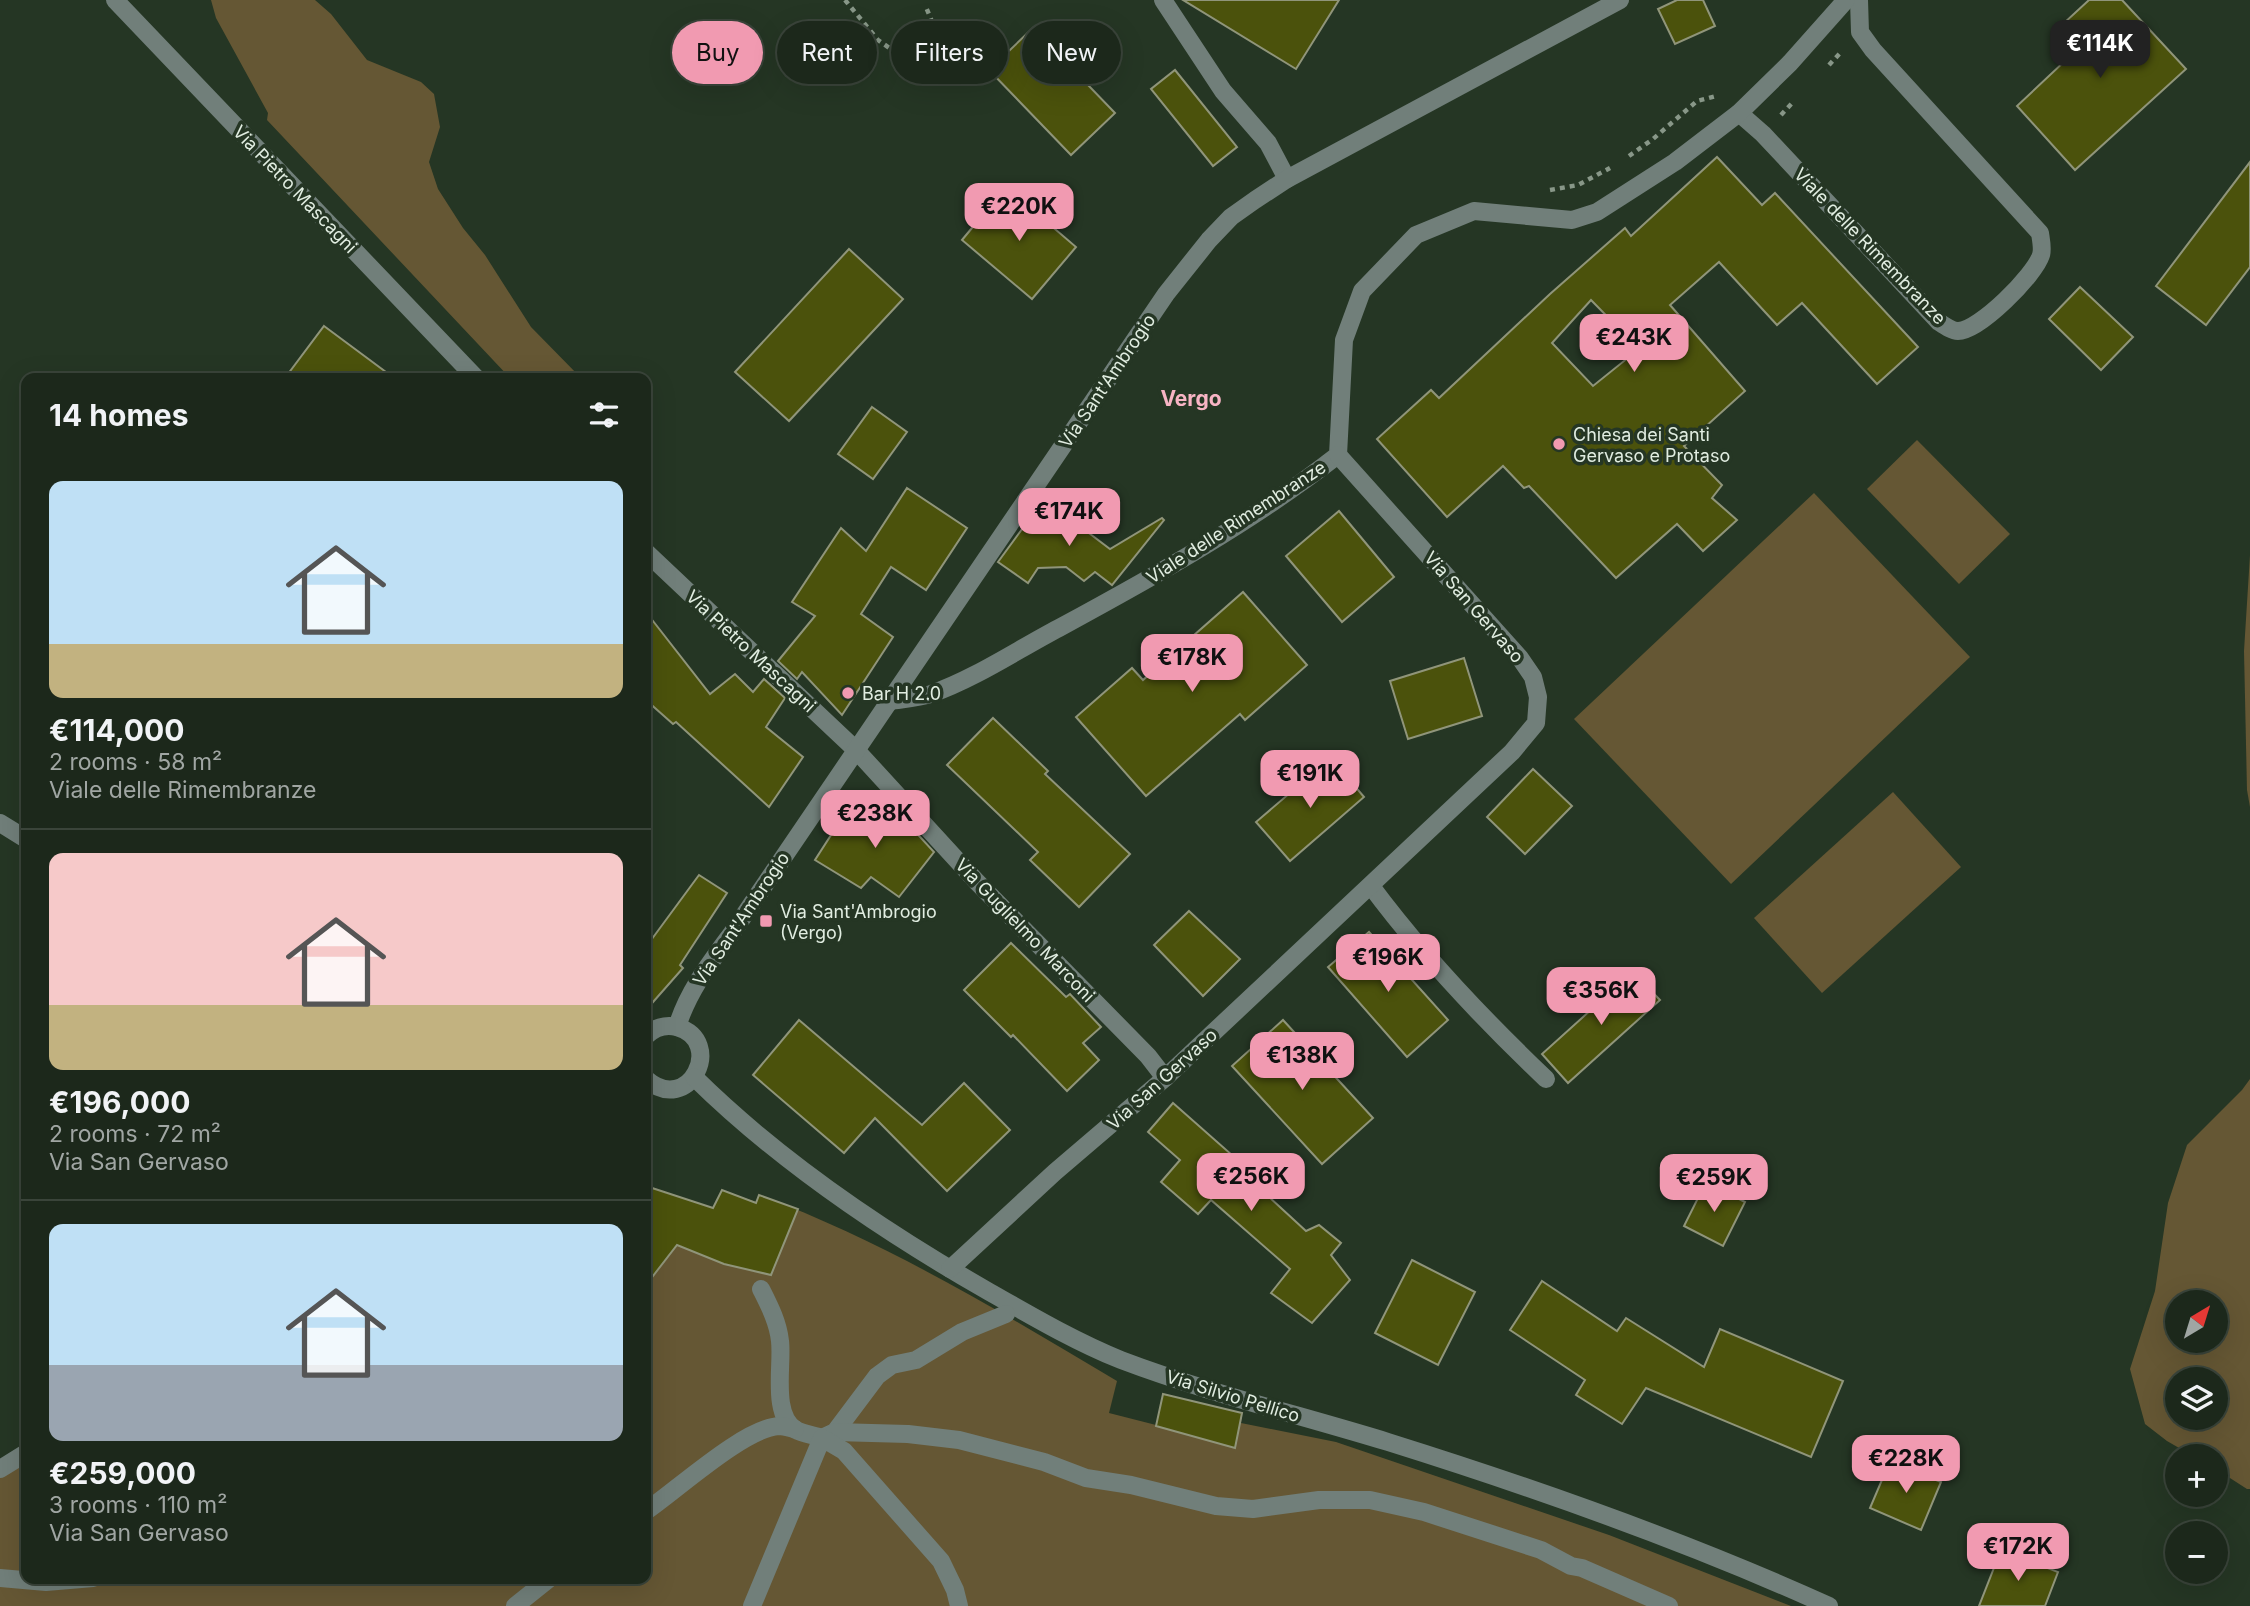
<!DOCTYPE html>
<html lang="en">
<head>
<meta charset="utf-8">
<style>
	body { margin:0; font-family:Inter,sans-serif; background:#293428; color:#f1f3f6; height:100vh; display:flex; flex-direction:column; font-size:26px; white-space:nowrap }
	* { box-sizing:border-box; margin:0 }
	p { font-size:23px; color:#a0a6a3 }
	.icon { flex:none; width:38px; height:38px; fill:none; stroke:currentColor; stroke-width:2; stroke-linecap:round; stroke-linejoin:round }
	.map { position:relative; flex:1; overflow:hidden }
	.side { position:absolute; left:21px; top:373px; width:630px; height:1211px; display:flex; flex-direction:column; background:#1c281b; border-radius:14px; box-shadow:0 7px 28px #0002,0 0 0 2px #3a443a }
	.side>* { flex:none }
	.banner { position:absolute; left:672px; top:21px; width:665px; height:63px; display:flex; gap:14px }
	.needle { width:46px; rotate:38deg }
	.tools { position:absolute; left:2165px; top:1290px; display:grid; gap:14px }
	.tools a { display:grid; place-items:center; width:63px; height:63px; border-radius:50%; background:#1c281b; box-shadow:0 7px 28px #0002,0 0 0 2px #3a443a; font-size:35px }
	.price { position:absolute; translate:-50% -60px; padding:0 16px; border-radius:14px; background:#f19ab1; color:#111; font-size:23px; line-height:46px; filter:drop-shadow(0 2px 4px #0008) }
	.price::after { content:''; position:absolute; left:50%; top:42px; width:21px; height:16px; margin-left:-10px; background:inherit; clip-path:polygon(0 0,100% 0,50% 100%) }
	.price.active { background:#222; color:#fff }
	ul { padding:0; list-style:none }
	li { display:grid; align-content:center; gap:14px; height:371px; padding:0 28px }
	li+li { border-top:2px solid #3a443a }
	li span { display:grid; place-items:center; height:217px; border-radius:14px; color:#555 }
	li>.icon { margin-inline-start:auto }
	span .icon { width:126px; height:126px; fill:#fffc; stroke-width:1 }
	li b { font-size:30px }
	h2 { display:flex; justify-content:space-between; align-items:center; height:84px; padding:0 28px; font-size:30px }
	.chip { padding:0 24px; border-radius:32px; background:#1c281b; box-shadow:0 7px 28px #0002,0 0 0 2px #3a443a; font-size:24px; line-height:63px }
	.chip.active { background:#f19ab1; color:#111 }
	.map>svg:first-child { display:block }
	.green { fill:#655734; fill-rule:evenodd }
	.building { fill:#4b520c; stroke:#90957a; stroke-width:2; fill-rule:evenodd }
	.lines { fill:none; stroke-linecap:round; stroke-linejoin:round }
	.path { stroke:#889788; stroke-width:4.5; stroke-dasharray:5 5; stroke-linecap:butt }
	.minor { stroke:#717f7a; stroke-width:18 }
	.poi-dot { fill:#f19ab1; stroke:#253624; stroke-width:2.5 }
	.labels { text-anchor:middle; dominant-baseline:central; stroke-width:7; stroke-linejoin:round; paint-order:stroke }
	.street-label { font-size:18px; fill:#e1ede1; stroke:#253624 }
	.poi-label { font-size:18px; fill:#e1ede1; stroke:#253624; text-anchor:start }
	.quarter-label { font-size:21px; font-weight:bold; fill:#f7b4c4; stroke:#253624 }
</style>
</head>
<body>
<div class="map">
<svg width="2250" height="1606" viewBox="0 0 2250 1606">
	<rect width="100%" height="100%" fill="#253624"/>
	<g class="green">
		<path d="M 211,0 L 315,0 L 331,14 L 367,60 L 421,82 L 434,94 L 440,127 L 429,162 L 438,189 L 463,228 L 485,255 L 531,327 L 581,378 L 510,378 L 267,120 L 268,113 L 216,18 Z"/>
		<path d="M 1917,440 L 2010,534 L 1959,584 L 1867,489 Z"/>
		<path d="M 1814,493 L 1970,657 L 1731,884 L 1574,719 Z"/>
		<path d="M 2250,555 L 2250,807 L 2247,790 L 2244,651 Z"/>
		<path d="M 1893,792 L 1961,867 L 1822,993 L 1754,918 Z"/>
		<path d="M 2250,1079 L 2250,1489 L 2247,1489 L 2216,1469 L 2216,1456 L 2193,1456 L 2167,1441 L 2145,1424 L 2130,1369 L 2155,1291 L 2168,1203 L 2187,1145 L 2242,1090 ZM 2177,1302 L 2216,1302 L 2216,1340 L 2177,1340 ZM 2177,1379 L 2216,1379 L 2216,1418 L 2177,1418 Z"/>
		<path d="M 646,1186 L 713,1208 L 722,1190 L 756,1202 L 759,1195 C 886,1242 1001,1312 1117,1381 L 1109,1413 L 1156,1425 L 1163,1394 L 1242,1413 L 1241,1423 L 1336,1442 L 1609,1535 L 1791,1606 L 0,1606 L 0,1477 L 26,1459 L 26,1578 L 646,1578 Z"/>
	</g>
	<g class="building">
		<path d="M 1183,0 L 1339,0 L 1296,69 Z"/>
		<path d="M 1677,0 L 1703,0 L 1715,26 L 1675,44 L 1658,9 Z"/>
		<path d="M 2089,0 L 2122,0 L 2186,69 L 2075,170 L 2017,106 L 2082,45 L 2063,24 Z"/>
		<path d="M 1033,28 L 1115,113 L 1071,155 L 989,70 Z"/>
		<path d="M 1175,70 L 1237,147 L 1213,166 L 1151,89 Z"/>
		<path d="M 1717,157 L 1762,205 L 1775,193 L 1918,347 L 1877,384 L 1802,303 L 1777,325 L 1719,262 L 1670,305 L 1745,391 L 1684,446 L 1722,485 L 1712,498 L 1737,520 L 1703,551 L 1677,524 L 1616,578 L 1529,486 L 1524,488 L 1503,466 L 1447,517 L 1377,439 L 1431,390 L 1439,398 L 1550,294 L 1625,228 L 1631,236 ZM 1591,300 L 1639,349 L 1593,386 L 1552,343 Z"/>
		<path d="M 2250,162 L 2250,267 L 2206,325 L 2156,286 Z"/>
		<path d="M 1006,187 L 1076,247 L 1032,299 L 962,240 Z"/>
		<path d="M 849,249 L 903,299 L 789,421 L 735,372 Z"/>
		<path d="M 2080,287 L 2133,337 L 2101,370 L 2049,319 Z"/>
		<path d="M 324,326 L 394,378 L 285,378 Z"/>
		<path d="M 872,407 L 907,432 L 873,479 L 838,454 Z"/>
		<path d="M 907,488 L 967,528 L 926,590 L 891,567 L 861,614 L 893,637 L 842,715 L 802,672 L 797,679 L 778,661 L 815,616 L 792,602 L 841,528 L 866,551 Z"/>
		<path d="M 1044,499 L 1110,549 L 1162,518 L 1164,520 L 1112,585 L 1095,572 L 1084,581 L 1066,567 L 1038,568 L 1028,583 L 998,562 Z"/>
		<path d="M 1339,511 L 1394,577 L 1342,622 L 1286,556 Z"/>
		<path d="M 1243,592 L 1307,665 L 1245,720 L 1240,714 L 1146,796 L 1076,717 L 1132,668 L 1143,680 Z"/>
		<path d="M 646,612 L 710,694 L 735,674 L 753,692 L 764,679 L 785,698 L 766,727 L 803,757 L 769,807 L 676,722 L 673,724 L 646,700 Z"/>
		<path d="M 1464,658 L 1482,716 L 1408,739 L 1390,681 Z"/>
		<path d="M 993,718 L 1048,771 L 1045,774 L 1130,854 L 1079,907 L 1030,860 L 1038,852 L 947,765 Z"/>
		<path d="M 1331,758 L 1364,797 L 1290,861 L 1256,822 Z"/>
		<path d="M 1533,769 L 1572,806 L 1525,854 L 1487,817 Z"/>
		<path d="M 853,801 L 886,822 L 897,812 L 934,852 L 899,897 L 871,877 L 861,888 L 815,860 Z"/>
		<path d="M 699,875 L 727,893 L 680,965 L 683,968 L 646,1010 L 646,947 Z"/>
		<path d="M 1189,911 L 1240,959 L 1203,996 L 1154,945 Z"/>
		<path d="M 1369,932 L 1448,1020 L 1407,1057 L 1328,967 Z"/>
		<path d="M 1011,943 L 1066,997 L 1070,994 L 1101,1027 L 1083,1043 L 1099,1060 L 1067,1091 L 1013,1035 L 1011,1037 L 964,990 Z"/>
		<path d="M 1633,972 L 1660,1000 L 1568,1083 L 1542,1054 Z"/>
		<path d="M 799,1020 L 922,1125 L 964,1083 L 1010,1130 L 947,1191 L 875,1118 L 844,1153 L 753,1075 Z"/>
		<path d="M 1283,1020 L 1373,1118 L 1322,1164 L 1232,1066 Z"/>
		<path d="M 1173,1103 L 1258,1178 L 1254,1183 L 1306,1231 L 1319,1225 L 1341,1243 L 1331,1255 L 1350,1280 L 1312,1323 L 1271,1293 L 1290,1269 L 1211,1200 L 1198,1214 L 1161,1182 L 1180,1160 L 1148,1132 Z"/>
		<path d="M 1706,1182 L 1745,1202 L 1723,1246 L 1684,1226 Z"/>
		<path d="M 646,1186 L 713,1208 L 722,1190 L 756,1203 L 759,1195 L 798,1209 L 771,1275 L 724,1264 L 677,1245 L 646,1285 Z"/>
		<path d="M 1412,1260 L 1475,1292 L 1438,1365 L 1375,1333 Z"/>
		<path d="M 1542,1281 L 1617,1331 L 1626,1318 L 1704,1367 L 1720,1329 L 1843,1381 L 1811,1457 L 1646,1388 L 1622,1424 L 1576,1395 L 1585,1380 L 1510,1330 Z"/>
		<path d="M 1163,1394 L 1242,1413 L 1235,1448 L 1156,1426 Z"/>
		<path d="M 1890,1461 L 1941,1482 L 1921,1530 L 1870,1508 Z"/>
		<path d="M 2001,1550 L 2058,1572 L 2045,1606 L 1979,1606 Z"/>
	</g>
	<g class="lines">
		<g class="path">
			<path d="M 845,0 L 878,40 L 902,57 L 920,59 C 940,38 936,30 925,5"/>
			<path d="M 1829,65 L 1842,51"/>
			<path d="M 1781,115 L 1794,101"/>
			<path d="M 1629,156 L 1653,139 L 1697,101 L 1716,96"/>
			<path d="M 1550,190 L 1578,185 L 1610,168"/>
		</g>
		<g class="minor">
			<path d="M 115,0 L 476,378"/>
			<path d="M 1163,0 L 1223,91 L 1268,143 L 1287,179"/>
			<path d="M 1739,113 L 1763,134 L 1939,322 C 1945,326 1952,331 1958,331 C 1979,331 2035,275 2041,255 C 2043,249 2041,240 2040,233 L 1873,50 L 1860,32 L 1859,0"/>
			<path d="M 646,552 L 856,750 L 977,882 L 1148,1056 L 1165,1078"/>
			<path d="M 890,701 C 903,699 918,698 931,694 C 976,678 1017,650 1059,628 C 1155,576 1252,522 1338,455 L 1344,340 L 1362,291 L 1416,235 L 1474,211 L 1572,220 L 1597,212 L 1675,162 L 1739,113 L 1790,63 L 1846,0"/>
			<path d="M 0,823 L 26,839"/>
			<path d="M 1371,886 C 1423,956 1483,1019 1546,1079"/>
			<path d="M 677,1027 C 688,991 710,963 732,933 L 1166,294 L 1209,240 L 1231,217 L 1255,200 L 1287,179 L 1620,0"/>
			<path d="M 646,1036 C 654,1028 665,1024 677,1027 C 726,1041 689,1117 646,1079"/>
			<path d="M 694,1077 C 779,1161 883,1231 986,1290 C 1030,1315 1074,1341 1121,1360 C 1208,1393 1300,1415 1388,1442 C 1538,1489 1686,1541 1829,1606"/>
			<path d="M 950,1269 L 1055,1172 L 1165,1078 L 1512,752 L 1536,723 L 1538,697 L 1533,677 L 1520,658 L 1338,455"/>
			<path d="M 761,1289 C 769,1305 778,1322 780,1341 C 783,1365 771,1415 796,1430 C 803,1434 814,1435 822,1438 L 835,1432 L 877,1376 L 892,1365 L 916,1360 L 962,1332 L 1006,1314"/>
			<path d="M 835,1432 L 908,1434 L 959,1440 L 1044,1462 L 1086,1478 L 1131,1485 L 1216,1506 L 1253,1509 L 1319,1500 L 1370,1500 L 1424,1512 L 1541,1550 L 1571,1566 L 1582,1568 L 1669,1606"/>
			<path d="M 0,1469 L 26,1453"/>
			<path d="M 646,1511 C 677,1490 744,1428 779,1426 C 784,1426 790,1428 795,1429"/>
			<path d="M 0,1578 L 46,1582 L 93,1578"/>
			<path d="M 515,1606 L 550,1578"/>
			<path d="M 752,1606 L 822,1438 L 844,1451 L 941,1561 L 955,1590 L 959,1606"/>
		</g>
	</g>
	<g class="poi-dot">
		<circle cx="1559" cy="444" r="7"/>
		<circle cx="848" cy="693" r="7"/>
		<rect x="759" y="914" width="14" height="14" rx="3.5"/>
	</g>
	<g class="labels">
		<g class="street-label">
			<text transform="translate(295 189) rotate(46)">Via Pietro Mascagni</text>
			<text transform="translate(1870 246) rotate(46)">Viale delle Rimembranze</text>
			<text transform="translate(1107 381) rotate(-56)">Via Sant'Ambrogio</text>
			<text transform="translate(1236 522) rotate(-33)">Viale delle Rimembranze</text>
			<text transform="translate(1474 607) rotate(49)">Via San Gervaso</text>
			<text transform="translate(751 651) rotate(43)">Via Pietro Mascagni</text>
			<text transform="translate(741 919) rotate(-56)">Via Sant'Ambrogio</text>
			<text transform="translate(1025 930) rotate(46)">Via Guglielmo Marconi</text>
			<text transform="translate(1162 1079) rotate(-42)">Via San Gervaso</text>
			<text transform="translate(1233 1396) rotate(17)">Via Silvio Pellico</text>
		</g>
		<g class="poi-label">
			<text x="1573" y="434">Chiesa dei Santi<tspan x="1573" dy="21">Gervaso e Protaso</tspan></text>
			<text x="862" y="693">Bar H 2.0</text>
			<text x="780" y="911">Via Sant'Ambrogio<tspan x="780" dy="21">(Vergo)</tspan></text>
		</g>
		<g class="quarter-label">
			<text x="1191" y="398">Vergo</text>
		</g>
	</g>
</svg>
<div class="tools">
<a><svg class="needle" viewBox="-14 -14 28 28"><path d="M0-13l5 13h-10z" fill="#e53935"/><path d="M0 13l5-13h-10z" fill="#a0a6a3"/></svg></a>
<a><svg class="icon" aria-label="layers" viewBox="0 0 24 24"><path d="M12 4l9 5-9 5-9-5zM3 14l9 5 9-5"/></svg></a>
<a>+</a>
<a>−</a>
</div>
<b class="price active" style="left:2100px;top:80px">€114K</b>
<b class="price" style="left:1019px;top:243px">€220K</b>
<b class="price" style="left:1634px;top:374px">€243K</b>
<b class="price" style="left:1069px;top:548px">€174K</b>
<b class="price" style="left:1192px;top:694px">€178K</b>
<b class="price" style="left:1310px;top:810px">€191K</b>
<b class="price" style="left:875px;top:850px">€238K</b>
<b class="price" style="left:1388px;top:994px">€196K</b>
<b class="price" style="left:1601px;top:1027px">€356K</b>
<b class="price" style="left:1302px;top:1092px">€138K</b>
<b class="price" style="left:1251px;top:1213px">€256K</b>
<b class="price" style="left:1714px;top:1214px">€259K</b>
<b class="price" style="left:1906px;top:1495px">€228K</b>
<b class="price" style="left:2018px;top:1583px">€172K</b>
<div class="banner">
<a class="chip active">Buy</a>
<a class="chip">Rent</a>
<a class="chip">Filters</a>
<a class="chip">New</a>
</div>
<section class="side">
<h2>14 homes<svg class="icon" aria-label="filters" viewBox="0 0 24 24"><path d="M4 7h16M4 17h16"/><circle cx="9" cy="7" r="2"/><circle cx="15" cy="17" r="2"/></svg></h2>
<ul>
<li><span style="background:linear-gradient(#bfe0f5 75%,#c2b280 0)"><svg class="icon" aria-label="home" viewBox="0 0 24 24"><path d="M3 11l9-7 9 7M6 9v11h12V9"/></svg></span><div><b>€114,000</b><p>2 rooms · 58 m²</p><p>Viale delle Rimembranze</p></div></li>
<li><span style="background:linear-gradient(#f6c9c9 70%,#c2b280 0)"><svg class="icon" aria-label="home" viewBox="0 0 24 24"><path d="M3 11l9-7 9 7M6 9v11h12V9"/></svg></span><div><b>€196,000</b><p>2 rooms · 72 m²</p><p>Via San Gervaso</p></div></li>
<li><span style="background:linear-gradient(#bfe0f5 65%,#9aa5b1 0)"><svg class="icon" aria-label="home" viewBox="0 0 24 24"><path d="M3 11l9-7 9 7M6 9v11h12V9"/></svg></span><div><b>€259,000</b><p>3 rooms · 110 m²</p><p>Via San Gervaso</p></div></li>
</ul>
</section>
</div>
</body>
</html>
